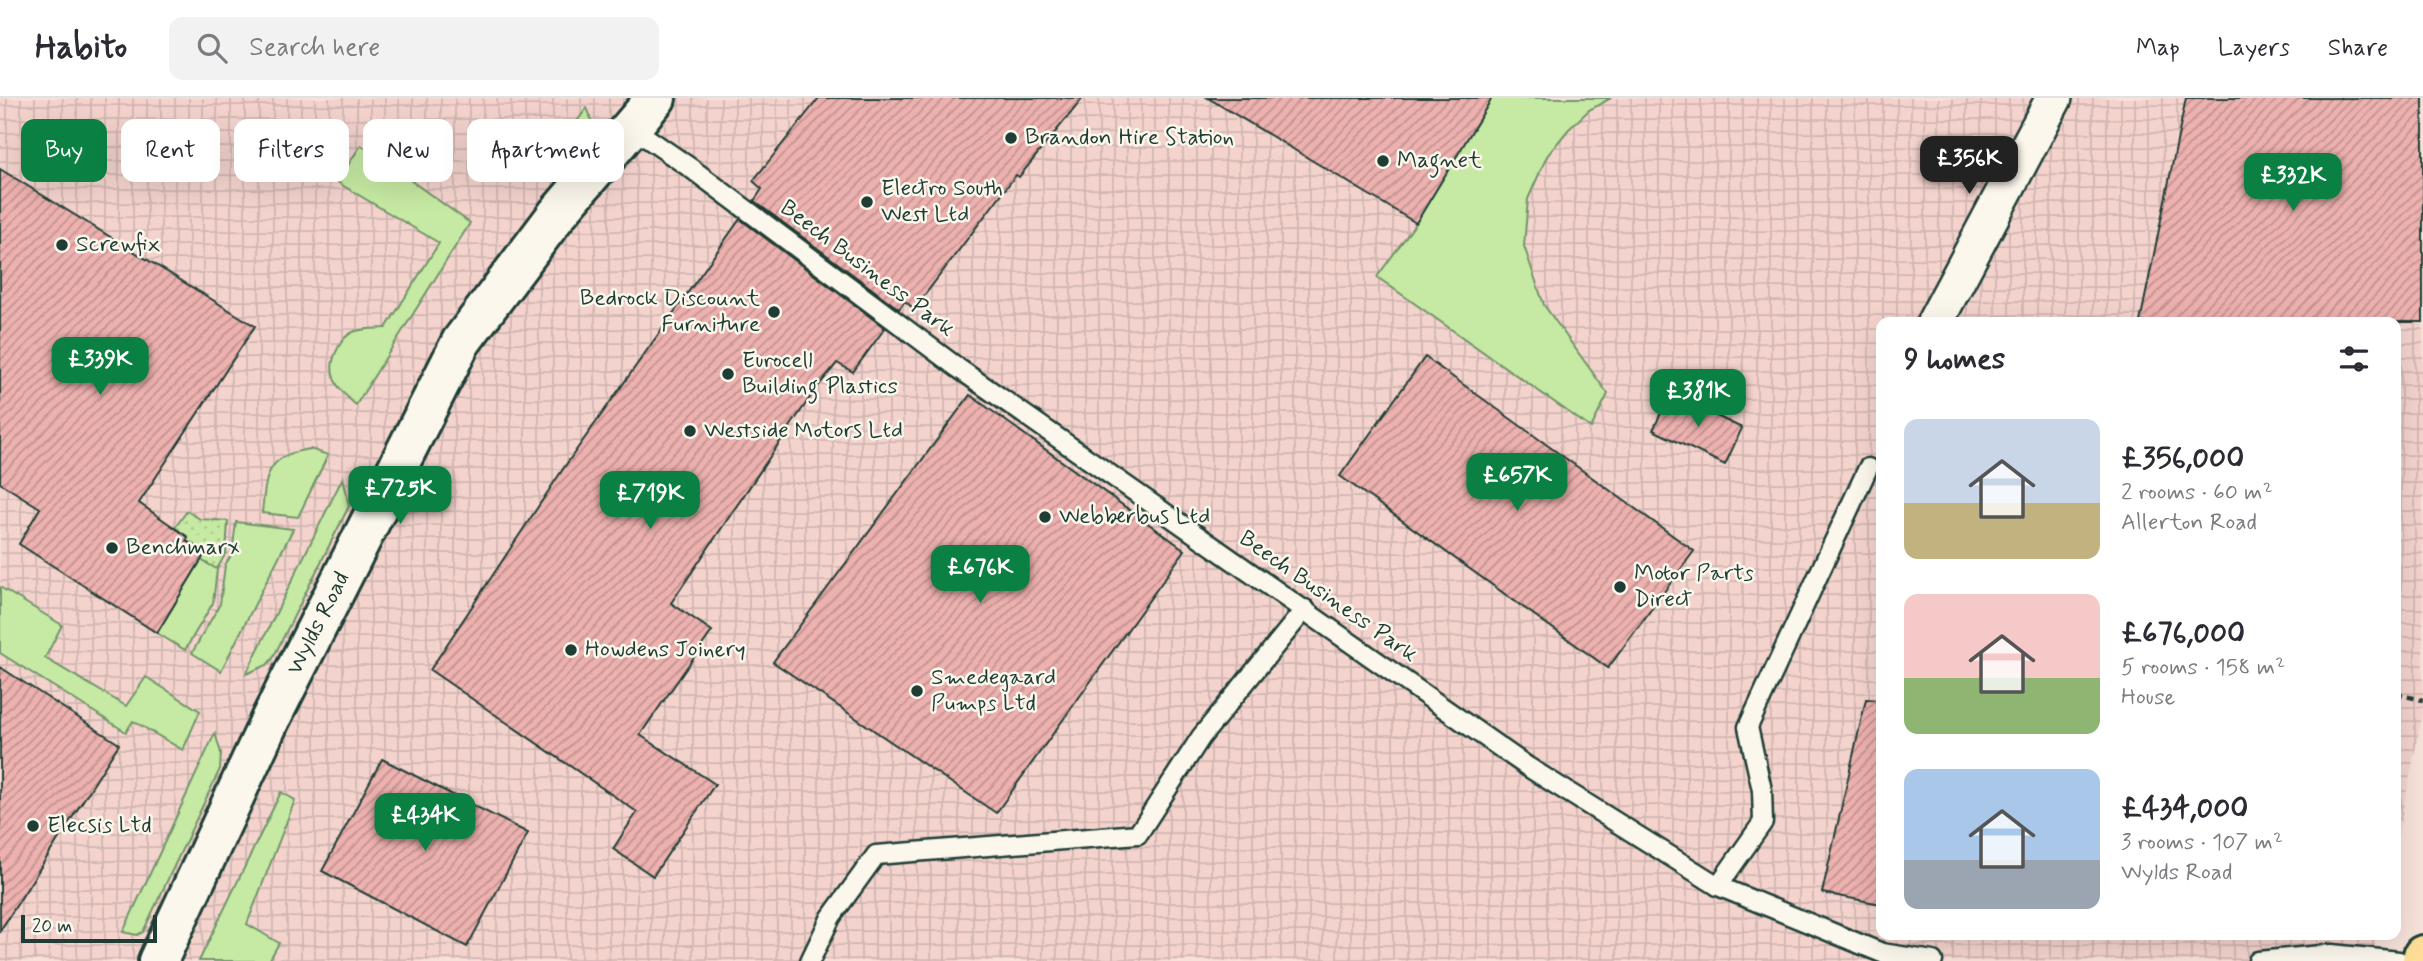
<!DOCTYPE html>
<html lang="en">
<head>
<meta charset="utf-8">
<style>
	body { margin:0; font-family:Mynerve,sans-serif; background:#f2f2f3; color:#2b2b33; height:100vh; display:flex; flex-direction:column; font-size:26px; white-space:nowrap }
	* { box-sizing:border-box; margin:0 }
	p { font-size:23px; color:#7c7c81 }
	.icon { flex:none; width:38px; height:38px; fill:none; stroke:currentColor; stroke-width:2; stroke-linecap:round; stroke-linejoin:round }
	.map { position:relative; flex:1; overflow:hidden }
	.side { position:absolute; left:1876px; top:219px; width:525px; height:623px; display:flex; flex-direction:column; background:#fff; border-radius:14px; box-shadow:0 7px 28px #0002 }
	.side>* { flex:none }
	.top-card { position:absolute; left:21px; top:21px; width:665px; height:63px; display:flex; gap:14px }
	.scale { position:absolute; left:21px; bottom:18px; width:136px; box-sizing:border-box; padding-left:7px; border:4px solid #1f3d34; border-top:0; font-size:19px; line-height:24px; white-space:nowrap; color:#1f3d34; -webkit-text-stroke:5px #fbf7ec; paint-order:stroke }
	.price { position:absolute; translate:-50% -60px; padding:0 16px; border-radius:14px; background:#0b8043; color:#fff; font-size:23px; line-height:46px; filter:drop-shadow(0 2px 4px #0008) }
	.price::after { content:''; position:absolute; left:50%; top:42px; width:21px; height:16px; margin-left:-10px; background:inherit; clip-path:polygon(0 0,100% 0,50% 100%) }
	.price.active { background:#222; color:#fff }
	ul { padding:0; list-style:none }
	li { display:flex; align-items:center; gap:21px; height:175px; padding:0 28px }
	li span { display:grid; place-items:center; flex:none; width:196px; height:140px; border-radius:14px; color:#555 }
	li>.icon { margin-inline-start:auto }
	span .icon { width:84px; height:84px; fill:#fffc; stroke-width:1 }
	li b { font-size:30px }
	h2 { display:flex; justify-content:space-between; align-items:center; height:84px; padding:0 28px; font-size:30px }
	.pill { padding:0 24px; border-radius:14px; background:#fff; box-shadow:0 7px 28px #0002; font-size:24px; line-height:63px }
	.pill.active { background:#0b8043; color:#fff }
	header { display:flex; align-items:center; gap:42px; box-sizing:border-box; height:98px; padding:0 35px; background:#fff; border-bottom:2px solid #e1e1e2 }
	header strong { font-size:33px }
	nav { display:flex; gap:38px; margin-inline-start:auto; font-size:24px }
	.search { width:490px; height:63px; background:#f2f2f3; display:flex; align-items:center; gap:18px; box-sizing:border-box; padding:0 24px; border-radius:14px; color:#7c7c81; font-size:26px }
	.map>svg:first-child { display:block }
	.industrial { fill:url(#industrial-grid) }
	.grass { fill:#c6eaa3; stroke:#72946c; stroke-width:2 }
	.garden { fill:url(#garden-dots); stroke:#72946c; stroke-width:2 }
	.building { fill:url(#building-hatch); stroke:#1f3d34; stroke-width:2 }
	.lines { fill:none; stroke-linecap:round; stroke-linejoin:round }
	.lane-casing { stroke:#1f3d34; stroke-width:23 }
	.street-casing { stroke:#1f3d34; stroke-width:40 }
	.secondary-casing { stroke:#1f3d34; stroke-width:44 }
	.primary-casing { stroke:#1f3d34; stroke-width:44 }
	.path { stroke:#1f3d34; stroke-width:4.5; stroke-dasharray:7 5; stroke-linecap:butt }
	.lane { stroke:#fbf7ec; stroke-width:18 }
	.street { stroke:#fbf7ec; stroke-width:35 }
	.secondary { stroke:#fbf7ec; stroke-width:38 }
	.primary { stroke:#fedd96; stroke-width:38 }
	.poi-dot { fill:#1f3d34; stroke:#fbf7ec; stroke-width:2.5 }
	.labels { text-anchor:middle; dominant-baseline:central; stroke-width:5; stroke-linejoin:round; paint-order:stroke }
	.poi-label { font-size:23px; fill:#1f3d34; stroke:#fbf7ec; text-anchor:start }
	.street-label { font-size:23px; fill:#1f3d34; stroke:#fbf7ec }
</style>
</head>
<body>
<header>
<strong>Habito</strong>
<div class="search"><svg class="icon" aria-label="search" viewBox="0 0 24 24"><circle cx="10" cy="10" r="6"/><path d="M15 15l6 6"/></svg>Search here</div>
<nav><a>Map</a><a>Layers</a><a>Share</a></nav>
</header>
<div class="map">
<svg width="2423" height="863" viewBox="0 0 2423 863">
	<defs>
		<pattern id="industrial-grid" width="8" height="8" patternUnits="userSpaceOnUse" patternTransform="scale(1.75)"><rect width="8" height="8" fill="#f4d3cd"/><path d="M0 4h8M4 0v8" fill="none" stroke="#d1b6b1"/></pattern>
		<pattern id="garden-dots" width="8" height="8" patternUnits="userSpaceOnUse" patternTransform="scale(1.75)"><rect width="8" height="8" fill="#c6eaa3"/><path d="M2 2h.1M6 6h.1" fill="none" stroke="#aaca8d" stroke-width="1.8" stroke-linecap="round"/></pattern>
		<pattern id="building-hatch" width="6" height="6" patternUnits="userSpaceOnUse" patternTransform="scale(1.75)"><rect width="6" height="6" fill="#edb1af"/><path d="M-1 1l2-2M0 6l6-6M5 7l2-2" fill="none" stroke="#bf918f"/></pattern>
	</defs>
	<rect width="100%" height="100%" fill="#f7e2da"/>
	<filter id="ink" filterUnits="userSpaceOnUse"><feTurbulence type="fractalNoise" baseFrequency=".0143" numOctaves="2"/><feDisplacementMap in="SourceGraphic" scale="14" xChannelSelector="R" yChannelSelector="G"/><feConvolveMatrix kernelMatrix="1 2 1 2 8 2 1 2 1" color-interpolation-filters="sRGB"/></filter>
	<g filter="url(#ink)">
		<path class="industrial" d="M 0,0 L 2423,0 L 2423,614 L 2396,746 L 2396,224 L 1881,224 L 1881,836 L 2377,837 L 2371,863 L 0,863 Z"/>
		<g class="grass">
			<path d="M 1492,0 L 1611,0 L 1589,12 L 1568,32 L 1547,58 L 1528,101 L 1524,148 L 1544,207 L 1608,296 L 1591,330 L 1377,179 L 1416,125 Z"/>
			<path d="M 587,10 C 602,39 574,73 546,81 L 537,77 Z"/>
			<path d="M 361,47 L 470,125 L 356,307 C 337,291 324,275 338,250 C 341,244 346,237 353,234 C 362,230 376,231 386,230 L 439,145 L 337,84 Z"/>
			<path d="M 310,351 L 328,357 L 298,419 L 262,415 C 266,377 266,357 310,351 Z"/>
			<path d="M 343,379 L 349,408 L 273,560 L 267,567 L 246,576 Z"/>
			<path d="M 236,424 L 293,431 L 221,573 L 192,555 L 220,506 L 225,467 L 232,456 Z"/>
			<path d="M 201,462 L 217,471 L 213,505 L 185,552 L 157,535 Z"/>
			<path d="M 0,489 L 62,527 L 45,560 L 126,608 L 146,579 L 200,613 L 183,652 L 133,623 L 126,634 L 0,555 Z"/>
			<path d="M 215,635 L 221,655 L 220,671 L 143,834 L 137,837 L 123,834 Z"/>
			<path d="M 281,694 L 295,702 L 247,826 L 279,845 L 269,863 L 199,863 Z"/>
		</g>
		<path class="garden" d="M 187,413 L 200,421 L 228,423 L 226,455 L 217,471 L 201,462 L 205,454 L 186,443 L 174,431 Z"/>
		<g class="building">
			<path d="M 819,0 L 1083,0 L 1019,79 L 1016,77 L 914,211 L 905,203 L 899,211 L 754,103 L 762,91 L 753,83 Z"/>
			<path d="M 1208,0 L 1492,0 L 1416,125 Z"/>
			<path d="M 2186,0 L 2423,0 L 2423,224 L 2140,224 Z"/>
			<path d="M 0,71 L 255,228 L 139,405 L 188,439 L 186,443 L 206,454 L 157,535 L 19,446 L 40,410 L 0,385 Z"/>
			<path d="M 740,121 L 885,230 L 853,274 L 837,265 L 815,292 L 671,505 L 712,533 L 640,637 L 715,686 L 653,778 L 613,751 L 637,714 L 430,572 L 565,368 Z"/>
			<path d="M 1425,259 L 1694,453 L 1608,570 L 1340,378 Z"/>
			<path d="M 1670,296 L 1742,330 L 1725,367 L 1653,332 Z"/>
			<path d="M 970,297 L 1185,452 L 996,715 L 773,564 Z"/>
			<path d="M 0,569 L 119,646 L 0,833 Z"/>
			<path d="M 1866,601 L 1881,602 L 1881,806 L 1822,795 Z"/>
			<path d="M 382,661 L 528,735 L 467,849 L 322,773 Z"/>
		</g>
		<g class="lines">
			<g class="lane-casing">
				<g id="lane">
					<path d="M 631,29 L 692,71 L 958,270 L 1528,669 L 1718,788 L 1882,855 L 1933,863"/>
					<path d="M 1718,788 L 1763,724 L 1762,692 L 1748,629 L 1868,370"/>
					<path d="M 810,863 L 831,819 L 876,757 L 1138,736 L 1201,639 L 1305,511"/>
					<path d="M 2258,863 L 2332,856 L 2399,863"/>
				</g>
			</g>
			<g class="street-casing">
				<path id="street" d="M 1935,224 L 2054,0"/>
			</g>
			<g class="secondary-casing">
				<g id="secondary">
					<path id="s1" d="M 158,863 L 270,622 L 461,244 L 558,115 L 656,0"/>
				</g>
			</g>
			<g class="primary-casing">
				<path id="primary" d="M 2422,863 L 2423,857"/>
			</g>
			<path class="path" d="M 2396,596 L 2423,602"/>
			<use href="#lane" class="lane"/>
			<use href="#street" class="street"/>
			<use href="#secondary" class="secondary"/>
			<use href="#primary" class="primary"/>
		</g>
	</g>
	<g class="poi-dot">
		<circle cx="1011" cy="40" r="7"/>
		<circle cx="1383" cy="63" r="7"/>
		<circle cx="867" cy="104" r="7"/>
		<circle cx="62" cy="147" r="7"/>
		<circle cx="774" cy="214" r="7"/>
		<circle cx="728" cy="276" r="7"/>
		<circle cx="690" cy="333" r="7"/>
		<circle cx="1045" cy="419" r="7"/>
		<circle cx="112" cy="450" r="7"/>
		<circle cx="1620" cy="489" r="7"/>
		<circle cx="571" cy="552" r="7"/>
		<circle cx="917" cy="593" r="7"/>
		<circle cx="33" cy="728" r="7"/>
	</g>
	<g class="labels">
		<g class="poi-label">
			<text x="1025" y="40">Brandon Hire Station</text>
			<text x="1397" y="63">Magnet</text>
			<text x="881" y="91">Electro South<tspan x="881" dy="26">West Ltd</tspan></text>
			<text x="76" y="147">Screwfix</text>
			<text x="760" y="201" text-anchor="end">Bedrock Discount<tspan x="760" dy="26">Furniture</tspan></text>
			<text x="742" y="263">Eurocell<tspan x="742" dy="26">Building Plastics</tspan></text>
			<text x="704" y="333">Westside Motors Ltd</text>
			<text x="1059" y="419">Webberbus Ltd</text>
			<text x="126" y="450">Benchmarx</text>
			<text x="1634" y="476">Motor Parts<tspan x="1634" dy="26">Direct</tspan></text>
			<text x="585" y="552">Howdens Joinery</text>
			<text x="931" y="580">Smedegaard<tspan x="931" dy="26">Pumps Ltd</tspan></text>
			<text x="47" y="728">Elecsis Ltd</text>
		</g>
		<g class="street-label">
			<text transform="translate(867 171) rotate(37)">Beech Business Park</text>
			<text transform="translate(1328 499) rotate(35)">Beech Business Park</text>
			<text stroke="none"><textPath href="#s1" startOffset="374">Wylds Road</textPath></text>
		</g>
	</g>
</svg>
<div class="scale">20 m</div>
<b class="price active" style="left:1969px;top:98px">£356K</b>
<b class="price" style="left:2293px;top:115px">£332K</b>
<b class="price" style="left:100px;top:299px">£339K</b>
<b class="price" style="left:1698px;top:331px">£381K</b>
<b class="price" style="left:1517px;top:415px">£657K</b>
<b class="price" style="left:400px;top:428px">£725K</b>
<b class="price" style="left:650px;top:433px">£719K</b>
<b class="price" style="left:980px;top:507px">£676K</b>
<b class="price" style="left:425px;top:755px">£434K</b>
<div class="top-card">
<a class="pill active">Buy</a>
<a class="pill">Rent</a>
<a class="pill">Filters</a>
<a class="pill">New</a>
<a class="pill">Apartment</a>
</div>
<section class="side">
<h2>9 homes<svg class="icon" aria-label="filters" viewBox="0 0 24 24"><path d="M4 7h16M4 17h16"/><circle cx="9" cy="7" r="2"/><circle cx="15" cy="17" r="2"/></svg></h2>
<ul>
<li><span style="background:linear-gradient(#c9d6e8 60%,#c2b280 0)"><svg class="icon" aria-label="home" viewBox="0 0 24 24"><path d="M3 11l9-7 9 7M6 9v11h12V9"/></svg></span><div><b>£356,000</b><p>2 rooms · 60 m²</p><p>Allerton Road</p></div></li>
<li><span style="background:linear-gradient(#f6c9c9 60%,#8fb573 0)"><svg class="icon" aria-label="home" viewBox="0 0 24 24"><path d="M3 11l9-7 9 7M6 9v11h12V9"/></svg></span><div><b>£676,000</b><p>5 rooms · 158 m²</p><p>House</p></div></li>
<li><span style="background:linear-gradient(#a9c7e8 65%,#9aa5b1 0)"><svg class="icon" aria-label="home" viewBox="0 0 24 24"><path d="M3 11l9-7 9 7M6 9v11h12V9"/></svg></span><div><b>£434,000</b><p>3 rooms · 107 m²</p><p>Wylds Road</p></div></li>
</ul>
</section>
</div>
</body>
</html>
